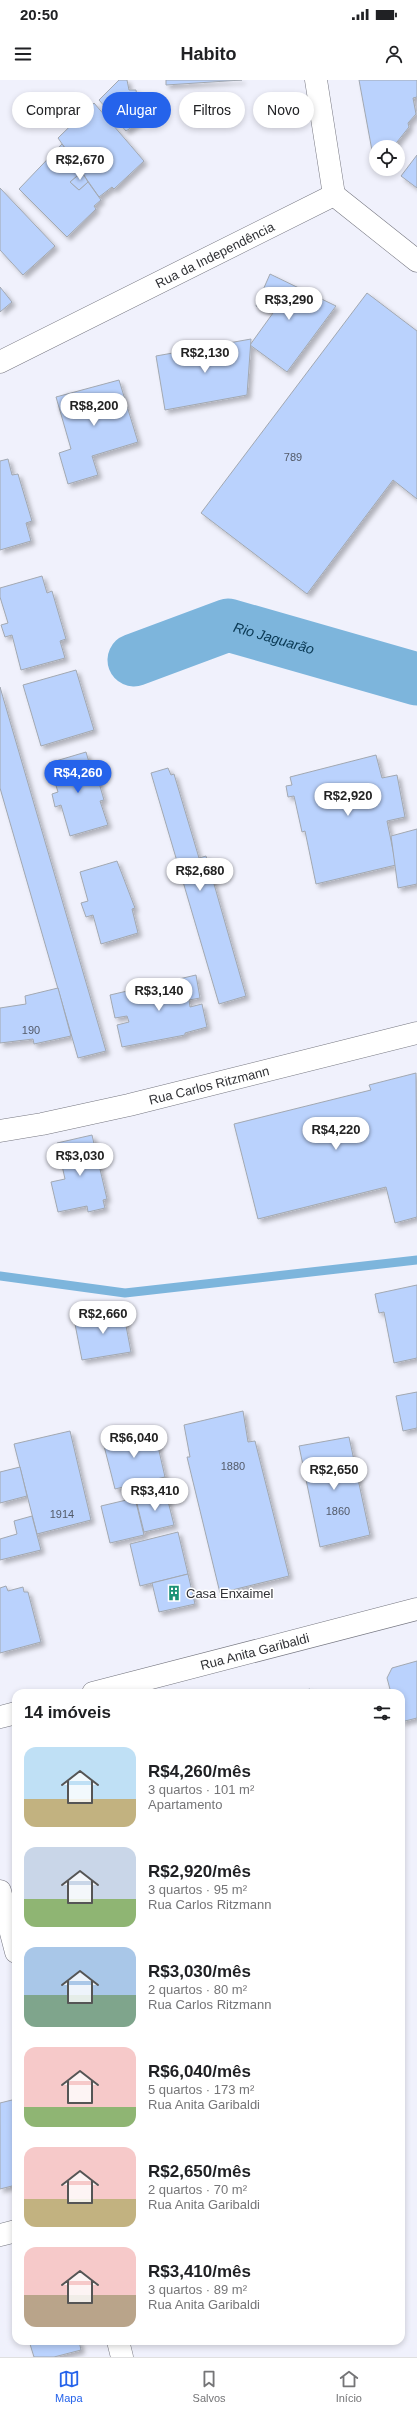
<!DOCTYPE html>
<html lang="pt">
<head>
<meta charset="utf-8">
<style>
	body { margin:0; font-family:Helvetica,sans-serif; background:#f6f6f6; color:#202124; height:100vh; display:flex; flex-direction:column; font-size:15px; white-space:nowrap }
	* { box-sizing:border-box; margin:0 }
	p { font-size:13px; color:#757577 }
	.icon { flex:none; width:22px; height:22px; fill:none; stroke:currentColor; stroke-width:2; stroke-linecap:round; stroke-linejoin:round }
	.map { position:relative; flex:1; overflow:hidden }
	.drawer { position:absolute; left:12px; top:1609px; width:393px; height:656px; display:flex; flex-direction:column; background:#fff; border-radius:12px; box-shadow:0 2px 6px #0003 }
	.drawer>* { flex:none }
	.top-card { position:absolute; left:12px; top:12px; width:393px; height:36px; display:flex; gap:8px }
	.tools { position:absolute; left:369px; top:60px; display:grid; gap:8px }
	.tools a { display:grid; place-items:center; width:36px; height:36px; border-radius:50%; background:#fff; box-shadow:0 2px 6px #0003; font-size:20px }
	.price { position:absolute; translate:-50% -34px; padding:0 9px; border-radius:14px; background:#fff; color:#222; font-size:13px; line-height:26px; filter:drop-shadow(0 1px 2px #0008) }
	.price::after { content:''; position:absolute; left:50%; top:24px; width:12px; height:9px; margin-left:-6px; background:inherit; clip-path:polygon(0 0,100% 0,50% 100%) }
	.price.selected { background:#2563eb; color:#fff }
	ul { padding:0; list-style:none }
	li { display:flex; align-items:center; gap:12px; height:100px; padding:0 12px }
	li span { display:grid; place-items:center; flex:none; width:112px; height:80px; border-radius:12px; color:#555 }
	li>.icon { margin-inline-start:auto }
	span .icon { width:48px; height:48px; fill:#fffc; stroke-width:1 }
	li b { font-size:17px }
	h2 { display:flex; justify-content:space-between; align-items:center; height:48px; padding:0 12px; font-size:17px }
	.pill { padding:0 14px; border-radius:18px; background:#fff; box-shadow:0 2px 6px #0003; font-size:14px; line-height:36px }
	.pill.selected { background:#2563eb; color:#fff }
	.status { display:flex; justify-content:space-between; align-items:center; height:28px; padding:0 20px; background:#fff; direction:ltr }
	.status svg { height:11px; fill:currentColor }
	header { display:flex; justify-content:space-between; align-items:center; height:52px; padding:0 12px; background:#fff; font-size:18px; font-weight:700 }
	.tab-bar { display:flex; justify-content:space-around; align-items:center; height:56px; border-top:1px solid #e0e0e0; background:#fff; font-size:11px; color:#757577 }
	.tab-bar a { display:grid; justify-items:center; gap:2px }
	.tab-bar .selected { color:#2563eb }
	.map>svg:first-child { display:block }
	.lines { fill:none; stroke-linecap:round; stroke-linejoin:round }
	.stream { stroke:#7db5dc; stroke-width:9 }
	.river { stroke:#7db5dc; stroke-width:53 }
	.building { fill:#bad2fd; stroke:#a2a8b1; filter:url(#shadow) }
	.street-casing { stroke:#767781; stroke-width:23 }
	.secondary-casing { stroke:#767781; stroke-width:23 }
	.primary-casing { stroke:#767781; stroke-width:23 }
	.street { stroke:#fff; stroke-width:22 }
	.secondary { stroke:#fff; stroke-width:22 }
	.primary { stroke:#fff; stroke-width:22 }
	.labels { text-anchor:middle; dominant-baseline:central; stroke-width:3; stroke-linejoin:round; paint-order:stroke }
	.number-label { font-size:11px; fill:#535a68 }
	.street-label { font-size:13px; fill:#313236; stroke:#fff }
	.poi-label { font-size:13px; fill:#313236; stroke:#fff; text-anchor:start }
	.water-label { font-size:14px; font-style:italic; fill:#093853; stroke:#fff }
</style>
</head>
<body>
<div class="status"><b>20:50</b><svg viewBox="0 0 49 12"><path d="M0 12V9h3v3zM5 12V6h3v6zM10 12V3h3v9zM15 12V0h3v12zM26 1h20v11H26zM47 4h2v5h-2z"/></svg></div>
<header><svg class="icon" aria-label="menu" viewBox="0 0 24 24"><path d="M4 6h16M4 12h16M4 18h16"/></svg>Habito<svg class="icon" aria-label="person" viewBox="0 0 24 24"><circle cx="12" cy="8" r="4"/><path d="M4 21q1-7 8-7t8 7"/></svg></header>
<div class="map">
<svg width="417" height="2277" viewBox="0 0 417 2277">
	<defs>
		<filter id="shadow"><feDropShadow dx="3.5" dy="3.5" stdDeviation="2" flood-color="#0004"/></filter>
	</defs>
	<rect width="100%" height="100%" fill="#f0f1fc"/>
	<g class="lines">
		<path class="stream" d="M 0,1196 L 125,1213 L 417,1180"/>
		<path class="river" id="s1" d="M 134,580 L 228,545 L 417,599"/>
	</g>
	<g class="building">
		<path d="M 119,0 L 127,0 L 129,10 L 136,10 L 141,41 L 126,51 L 99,20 Z"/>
		<path d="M 166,0 L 242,0 L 166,5 Z"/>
		<path d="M 359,0 L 417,0 L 417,17 L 413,18 L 416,34 L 408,43 L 409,47 L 393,67 L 376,67 L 376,80 L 373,76 Z"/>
		<path d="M 94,23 L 144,81 L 114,109 L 112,107 L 99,117 L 58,58 Z"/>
		<path d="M 62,64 L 82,92 L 70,102 L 79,110 L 88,102 L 101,120 L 94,126 L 96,129 L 67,157 L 19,109 Z"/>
		<path d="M 417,75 L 417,108 L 401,96 Z"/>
		<path d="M 82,92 L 88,102 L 79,110 L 70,102 Z"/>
		<path d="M 0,108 L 55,166 L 23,195 L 0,170 Z"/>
		<path d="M 270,194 L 336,226 L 287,292 L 250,265 L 273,233 L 256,226 Z"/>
		<path d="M 0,207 L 12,222 L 0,232 Z"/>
		<path d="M 367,213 L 417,251 L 417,419 L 393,400 L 307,514 L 201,433 Z"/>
		<path d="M 251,259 L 247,315 L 165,330 L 156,276 Z"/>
		<path d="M 119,300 L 138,362 L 92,376 L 98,395 L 68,404 L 59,373 L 71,369 L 56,317 Z"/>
		<path d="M 8,379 L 12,395 L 18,394 L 32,441 L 26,443 L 31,461 L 0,470 L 0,381 Z"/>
		<path d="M 42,496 L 47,513 L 52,511 L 66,559 L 60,561 L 65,578 L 21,590 L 12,555 L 5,557 L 1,545 L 8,543 L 0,517 L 0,508 Z"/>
		<path d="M 76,590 L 94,650 L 41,666 L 23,605 Z"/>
		<path d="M 0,607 L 106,971 L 78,978 L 0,708 Z"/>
		<path d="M 86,672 L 93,696 L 97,696 L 104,720 L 100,721 L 108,745 L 70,756 L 61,725 L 55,727 L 52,714 L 58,712 L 49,683 Z"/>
		<path d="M 376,675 L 382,698 L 397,695 L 405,737 L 387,741 L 396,785 L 316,804 L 305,751 L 302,752 L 294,716 L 288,717 L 286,706 L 292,705 L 290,697 Z"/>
		<path d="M 168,688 L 171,695 L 174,694 L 199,778 L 206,776 L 246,916 L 219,924 L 151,693 Z"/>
		<path d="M 417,749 L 417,804 L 398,808 L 391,756 Z"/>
		<path d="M 117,781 L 135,828 L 132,829 L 138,853 L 101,864 L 93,835 L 86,837 L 81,823 L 88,821 L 80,792 Z"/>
		<path d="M 196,895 L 200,918 L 189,920 L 190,927 L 202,924 L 207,947 L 185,953 L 185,955 L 122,967 L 117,945 L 129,942 L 127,936 L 115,938 L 110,915 Z"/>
		<path d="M 58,908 L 71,956 L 34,964 L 33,959 L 0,963 L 0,928 L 26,924 L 25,916 Z"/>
		<path d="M 416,993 L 417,1137 L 395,1143 L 386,1107 L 258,1139 L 234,1044 L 371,1010 L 369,1005 Z"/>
		<path d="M 92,1055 L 107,1119 L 103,1120 L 105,1128 L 88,1132 L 87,1126 L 58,1132 L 51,1102 L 65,1099 L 57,1063 Z"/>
		<path d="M 417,1205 L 417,1278 L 394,1283 L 384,1232 L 379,1233 L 375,1214 Z"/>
		<path d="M 123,1230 L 131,1272 L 82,1280 L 74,1239 Z"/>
		<path d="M 417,1312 L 417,1348 L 403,1351 L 396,1316 Z"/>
		<path d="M 243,1331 L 248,1362 L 255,1361 L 289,1496 L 220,1513 L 187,1377 L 190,1377 L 184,1345 Z"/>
		<path d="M 154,1349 L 165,1397 L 115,1409 L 103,1362 Z"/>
		<path d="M 70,1351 L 91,1440 L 37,1454 L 14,1364 Z"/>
		<path d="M 349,1357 L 370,1455 L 320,1467 L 299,1366 Z"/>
		<path d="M 20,1387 L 27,1416 L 0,1423 L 0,1392 Z"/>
		<path d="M 166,1413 L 174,1445 L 144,1452 L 136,1420 Z"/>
		<path d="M 135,1418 L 144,1455 L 110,1463 L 101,1426 Z"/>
		<path d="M 32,1436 L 41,1470 L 0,1480 L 0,1459 L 17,1454 L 14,1441 Z"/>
		<path d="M 178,1452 L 188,1494 L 140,1506 L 130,1464 Z"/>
		<path d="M 188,1494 L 195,1524 L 159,1532 L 152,1503 Z"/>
		<path d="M 6,1506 L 8,1511 L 23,1507 L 24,1512 L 28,1512 L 41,1562 L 0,1573 L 0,1508 Z"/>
		<path d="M 417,1581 L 417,1638 L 401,1642 L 401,1613 L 391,1613 L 387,1598 L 392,1588 Z"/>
		<path d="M 310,1609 L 311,1613 L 295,1613 Z"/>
		<path d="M 16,2019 L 16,2105 L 0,2109 L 0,2023 Z"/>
		<path d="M 29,2261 L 79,2261 L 81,2270 L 54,2277 L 34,2277 Z"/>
	</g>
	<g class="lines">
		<g class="street-casing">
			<g id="street">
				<path id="s2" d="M 0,1051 L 42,1044 L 129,1025 L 417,953"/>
				<path d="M 0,1811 L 16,1872"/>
				<path d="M 0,2155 L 16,2151"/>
				<path d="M 118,2261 L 122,2277"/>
			</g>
		</g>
		<g class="secondary-casing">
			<g id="secondary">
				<path d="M 316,0 L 334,115"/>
				<path d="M 334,115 L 417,181"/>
				<path id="s3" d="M 0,282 L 334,115"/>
			</g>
		</g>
		<g class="primary-casing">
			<g id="primary">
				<path id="s4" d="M 93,1613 L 417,1529"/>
				<path d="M 0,1637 L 16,1633"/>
			</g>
		</g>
		<use href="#street" class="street"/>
		<use href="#secondary" class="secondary"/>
		<use href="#primary" class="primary"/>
	</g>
	<defs>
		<g id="building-bare" transform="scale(1.2)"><path d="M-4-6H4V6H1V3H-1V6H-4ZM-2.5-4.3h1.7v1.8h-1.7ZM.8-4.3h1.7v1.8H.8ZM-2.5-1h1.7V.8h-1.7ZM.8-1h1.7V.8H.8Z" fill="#1c9275" stroke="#fff" stroke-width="2.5" paint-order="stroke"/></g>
	</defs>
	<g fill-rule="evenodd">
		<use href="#building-bare" x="174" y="1513"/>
	</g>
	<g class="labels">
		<g class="number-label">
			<text x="293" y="377">789</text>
			<text x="31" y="950">190</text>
			<text x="233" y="1386">1880</text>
			<text x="338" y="1431">1860</text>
			<text x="62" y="1434">1914</text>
		</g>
		<g class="street-label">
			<text stroke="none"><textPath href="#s3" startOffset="240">Rua da Independência</textPath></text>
			<text stroke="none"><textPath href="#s2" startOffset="214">Rua Carlos Ritzmann</textPath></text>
			<text stroke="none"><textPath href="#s4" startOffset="167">Rua Anita Garibaldi</textPath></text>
		</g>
		<g class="poi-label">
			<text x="186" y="1513">Casa Enxaimel</text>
		</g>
		<g class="water-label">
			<text stroke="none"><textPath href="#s1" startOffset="148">Rio Jaguarão</textPath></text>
		</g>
	</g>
</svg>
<div class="tools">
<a><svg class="icon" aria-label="locate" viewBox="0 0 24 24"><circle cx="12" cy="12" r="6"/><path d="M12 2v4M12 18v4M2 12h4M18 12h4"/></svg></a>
</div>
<b class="price" style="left:80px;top:101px">R$2,670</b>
<b class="price" style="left:289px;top:241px">R$3,290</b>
<b class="price" style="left:205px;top:294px">R$2,130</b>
<b class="price" style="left:94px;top:347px">R$8,200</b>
<b class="price selected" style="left:78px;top:714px">R$4,260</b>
<b class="price" style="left:348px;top:737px">R$2,920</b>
<b class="price" style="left:200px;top:812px">R$2,680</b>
<b class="price" style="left:159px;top:932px">R$3,140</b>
<b class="price" style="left:336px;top:1071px">R$4,220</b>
<b class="price" style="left:80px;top:1097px">R$3,030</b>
<b class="price" style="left:103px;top:1255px">R$2,660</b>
<b class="price" style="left:134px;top:1379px">R$6,040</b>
<b class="price" style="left:334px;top:1411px">R$2,650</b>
<b class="price" style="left:155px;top:1432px">R$3,410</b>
<div class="top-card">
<a class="pill">Comprar</a>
<a class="pill selected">Alugar</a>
<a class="pill">Filtros</a>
<a class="pill">Novo</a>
</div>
<section class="drawer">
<h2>14 imóveis<svg class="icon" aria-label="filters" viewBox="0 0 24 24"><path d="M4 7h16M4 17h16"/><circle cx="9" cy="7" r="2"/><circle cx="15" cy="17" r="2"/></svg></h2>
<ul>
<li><span style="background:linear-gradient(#bfe0f5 65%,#c2b280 0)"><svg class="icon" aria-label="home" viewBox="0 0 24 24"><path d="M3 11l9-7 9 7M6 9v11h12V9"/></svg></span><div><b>R$4,260/mês</b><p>3 quartos · 101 m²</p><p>Apartamento</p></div></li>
<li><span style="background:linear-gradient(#c9d6e8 65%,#8fb573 0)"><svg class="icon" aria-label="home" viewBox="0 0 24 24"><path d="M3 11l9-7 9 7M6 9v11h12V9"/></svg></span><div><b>R$2,920/mês</b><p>3 quartos · 95 m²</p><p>Rua Carlos Ritzmann</p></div></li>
<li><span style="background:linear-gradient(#a9c7e8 60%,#7fa58c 0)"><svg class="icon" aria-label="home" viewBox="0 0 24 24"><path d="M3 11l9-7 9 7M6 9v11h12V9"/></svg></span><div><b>R$3,030/mês</b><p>2 quartos · 80 m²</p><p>Rua Carlos Ritzmann</p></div></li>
<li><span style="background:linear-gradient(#f6c9c9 75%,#8fb573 0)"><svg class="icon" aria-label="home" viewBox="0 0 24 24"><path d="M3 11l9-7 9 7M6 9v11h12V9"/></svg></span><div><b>R$6,040/mês</b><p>5 quartos · 173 m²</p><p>Rua Anita Garibaldi</p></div></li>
<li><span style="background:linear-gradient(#f6c9c9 65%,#c2b280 0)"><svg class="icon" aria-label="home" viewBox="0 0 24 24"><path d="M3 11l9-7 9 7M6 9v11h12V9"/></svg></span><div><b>R$2,650/mês</b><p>2 quartos · 70 m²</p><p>Rua Anita Garibaldi</p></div></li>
<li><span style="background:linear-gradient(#f6c9c9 60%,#b9a48a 0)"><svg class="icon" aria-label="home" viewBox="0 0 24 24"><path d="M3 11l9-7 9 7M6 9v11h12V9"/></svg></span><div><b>R$3,410/mês</b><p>3 quartos · 89 m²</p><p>Rua Anita Garibaldi</p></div></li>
</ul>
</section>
</div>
<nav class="tab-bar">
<a class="selected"><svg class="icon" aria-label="map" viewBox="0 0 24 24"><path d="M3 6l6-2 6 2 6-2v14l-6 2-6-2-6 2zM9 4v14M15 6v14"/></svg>Mapa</a>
<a><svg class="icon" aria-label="saved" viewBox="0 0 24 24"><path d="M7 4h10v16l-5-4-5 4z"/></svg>Salvos</a>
<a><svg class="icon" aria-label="home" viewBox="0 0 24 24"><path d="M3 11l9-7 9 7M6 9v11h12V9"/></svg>Início</a>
</nav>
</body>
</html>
